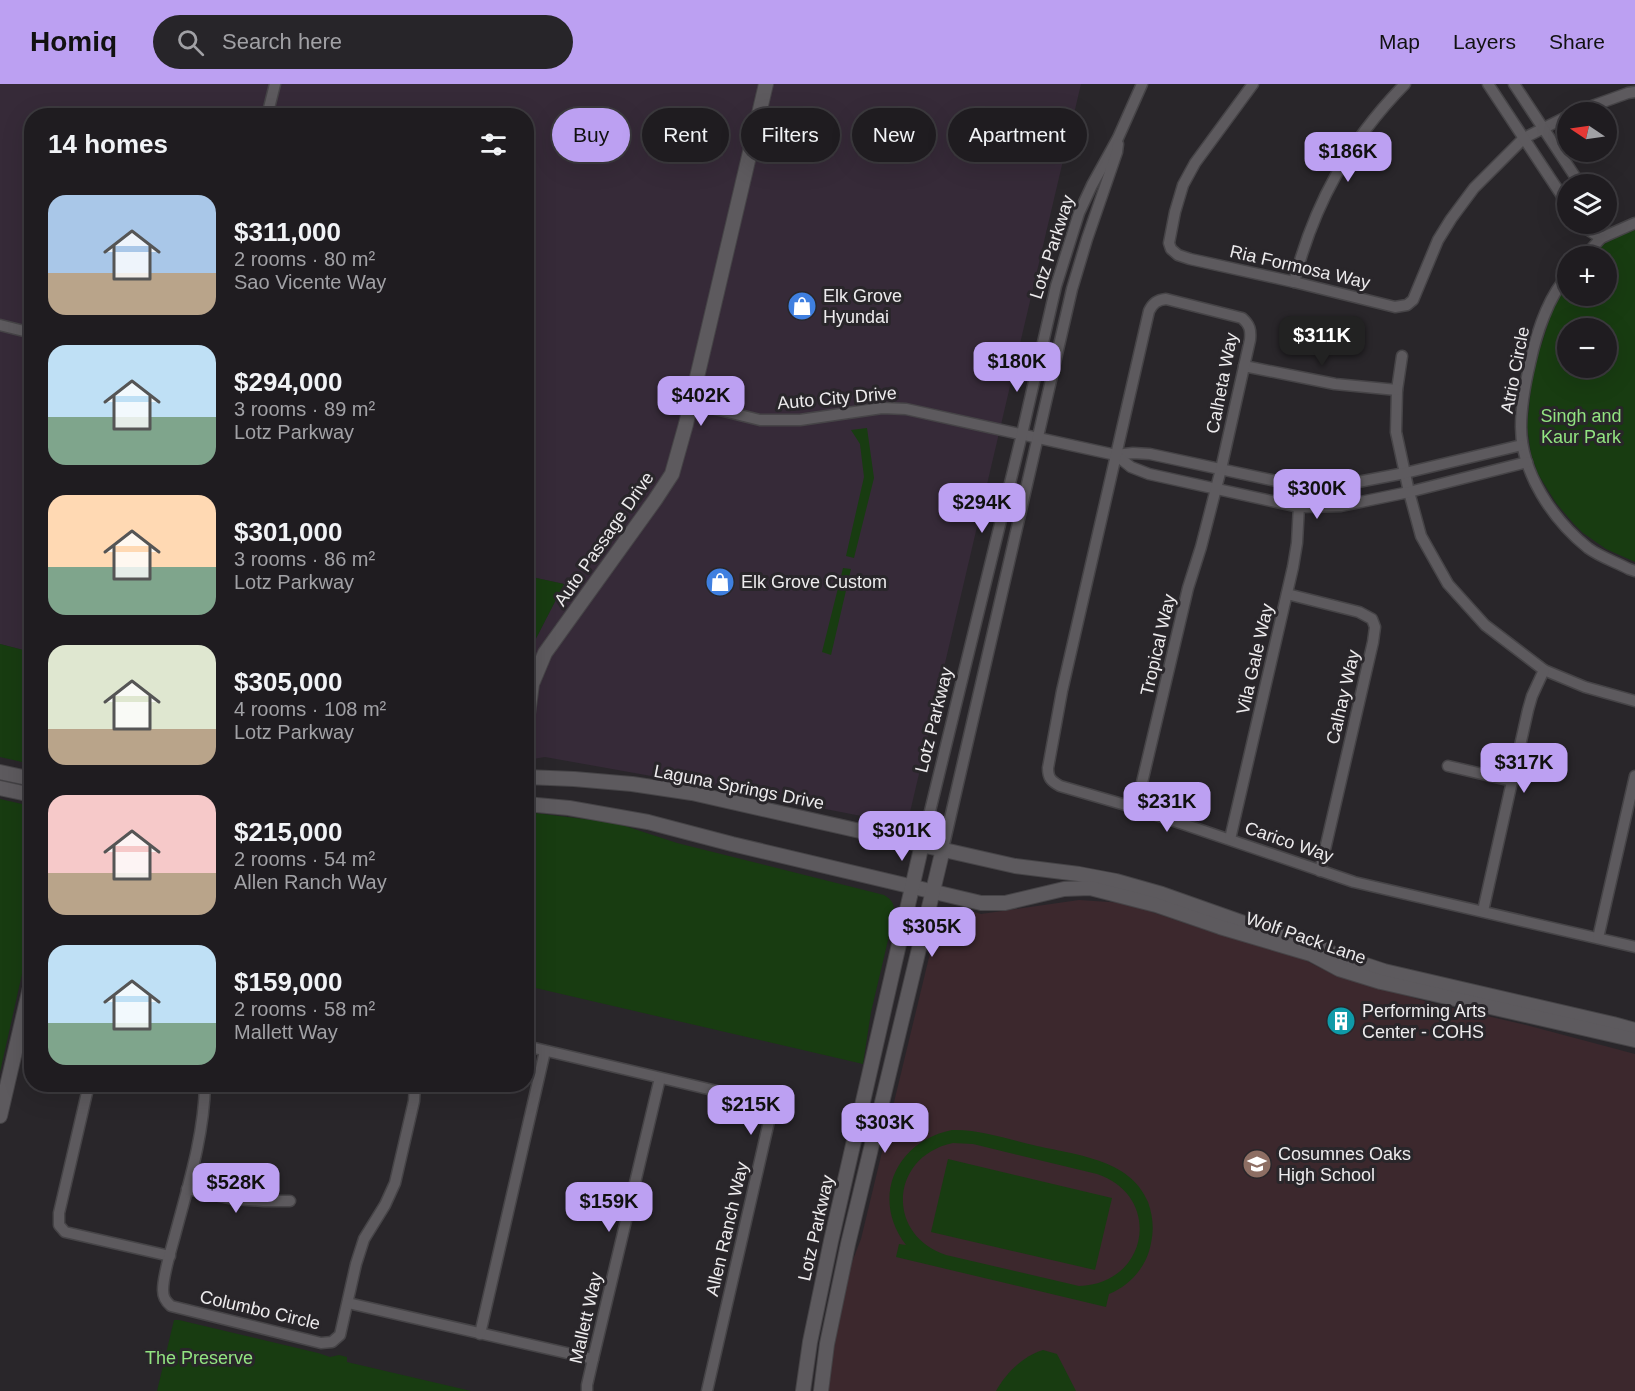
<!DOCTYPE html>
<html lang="en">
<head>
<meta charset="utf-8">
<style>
	body { margin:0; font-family:Arial,sans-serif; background:#272529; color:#f1f3f6; height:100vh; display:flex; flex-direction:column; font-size:22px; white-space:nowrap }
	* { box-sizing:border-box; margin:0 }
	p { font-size:20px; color:#a1a1a5 }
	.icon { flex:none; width:33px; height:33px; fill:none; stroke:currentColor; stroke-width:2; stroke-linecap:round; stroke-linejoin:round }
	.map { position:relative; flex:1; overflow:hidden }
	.sheet { position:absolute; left:24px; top:24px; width:510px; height:984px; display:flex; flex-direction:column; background:#1f1c20; border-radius:24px; box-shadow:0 6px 24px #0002,0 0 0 2px #3c3a3e }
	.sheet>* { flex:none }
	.top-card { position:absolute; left:552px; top:24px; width:570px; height:54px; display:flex; gap:12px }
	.needle { width:39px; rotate:283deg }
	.tools { position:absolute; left:1557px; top:18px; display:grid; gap:12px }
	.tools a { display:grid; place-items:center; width:60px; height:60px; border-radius:50%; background:#1f1c20; box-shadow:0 6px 24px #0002,0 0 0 2px #3c3a3e; font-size:30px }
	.price { position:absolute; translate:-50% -51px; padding:0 14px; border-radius:12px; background:#bca0f2; color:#111; font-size:20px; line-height:39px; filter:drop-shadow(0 2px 3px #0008) }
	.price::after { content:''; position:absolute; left:50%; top:36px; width:18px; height:14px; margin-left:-9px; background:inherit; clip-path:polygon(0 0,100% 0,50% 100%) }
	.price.current { background:#222; color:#fff }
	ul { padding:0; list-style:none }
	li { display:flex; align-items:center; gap:18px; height:150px; padding:0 24px }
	li span { display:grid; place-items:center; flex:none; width:168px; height:120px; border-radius:18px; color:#555 }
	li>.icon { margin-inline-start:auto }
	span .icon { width:72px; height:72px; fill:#fffc; stroke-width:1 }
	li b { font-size:26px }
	h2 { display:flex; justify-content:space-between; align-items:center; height:72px; padding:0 24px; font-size:26px }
	.pill { padding:0 21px; border-radius:27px; background:#1f1c20; box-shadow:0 6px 24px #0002,0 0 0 2px #3c3a3e; font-size:21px; line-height:54px }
	.pill.current { background:#bca0f2; color:#111 }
	header { display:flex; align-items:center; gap:36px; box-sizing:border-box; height:84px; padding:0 30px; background:#bca0f2; color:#111 }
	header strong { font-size:28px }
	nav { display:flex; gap:33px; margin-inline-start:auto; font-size:21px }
	.search { width:420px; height:54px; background:#272529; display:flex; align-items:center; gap:15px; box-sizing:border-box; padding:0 21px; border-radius:33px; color:#a1a1a5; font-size:22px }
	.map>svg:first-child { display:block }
	.commercial { fill:#362a38 }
	.education { fill:#3c282d }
	.green { fill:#183c11; fill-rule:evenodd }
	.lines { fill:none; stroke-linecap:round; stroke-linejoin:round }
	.street-casing { stroke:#464447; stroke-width:13 }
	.secondary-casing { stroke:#464447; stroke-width:16 }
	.street { stroke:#5d5a5e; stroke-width:10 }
	.secondary { stroke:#5d5a5e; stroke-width:14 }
	.labels { text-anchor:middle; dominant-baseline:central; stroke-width:6; stroke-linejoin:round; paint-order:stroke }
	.street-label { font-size:18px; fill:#edebed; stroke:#29262a }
	.poi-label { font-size:18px; fill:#edebed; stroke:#29262a; text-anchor:start }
	.park-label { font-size:18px; fill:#92e481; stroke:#29262a }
</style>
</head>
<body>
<header>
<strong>Homiq</strong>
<div class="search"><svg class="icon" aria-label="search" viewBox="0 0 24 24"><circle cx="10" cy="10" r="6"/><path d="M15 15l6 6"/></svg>Search here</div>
<nav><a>Map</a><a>Layers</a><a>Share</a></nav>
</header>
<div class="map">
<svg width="1635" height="1307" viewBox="0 0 1635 1307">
	<rect width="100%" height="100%" fill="#29262a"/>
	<path class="commercial" d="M 0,0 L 1081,0 L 907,741 L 724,705 L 545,673 L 527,676 L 527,572 L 564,500 L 527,492 L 526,32 L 32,32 L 31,568 L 0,560 Z"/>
	<path class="education" d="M 1079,816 L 1125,819 L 1202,845 L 1299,873 L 1332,890 L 1349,895 L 1435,920 L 1526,941 L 1635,970 L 1635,1307 L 828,1307 L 834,1255 L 847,1191 L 861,1155 L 938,836 L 943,828 L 953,823 L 981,830 Z"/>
	<g class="green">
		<path d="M 1635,146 L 1635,478 L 1606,465 L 1583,449 L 1573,439 L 1556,419 L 1538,390 L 1531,370 L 1527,342 L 1534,276 L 1541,262 L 1552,227 L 1567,200 L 1568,212 L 1606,212 L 1606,172 L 1589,172 C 1602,161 1618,149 1635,146 ZM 1568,244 L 1606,244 L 1606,284 L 1568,284 Z"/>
		<path d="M 867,344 L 874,394 L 854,474 L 846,472 L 864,393 L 860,360 L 851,346 Z"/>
		<path d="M 843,484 L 851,485 L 831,571 L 822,568 Z"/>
		<path d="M 527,492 L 564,500 L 527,572 L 526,492 Z"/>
		<path d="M 0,560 L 31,568 L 31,680 L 0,673 Z"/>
		<path d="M 0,715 L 31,722 L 31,850 L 0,988 Z"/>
		<path d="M 527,728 L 616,739 L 677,759 L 884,811 C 893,816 895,822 894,831 L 871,928 L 863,980 L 527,902 Z"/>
		<path d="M 952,1046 C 979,1045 1007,1055 1033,1061 C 1074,1071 1130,1074 1148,1118 C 1153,1132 1154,1145 1151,1159 C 1147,1182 1131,1201 1109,1210 L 1106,1223 L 896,1173 L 899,1160 L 906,1161 C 870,1114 896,1057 952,1046 ZM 953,1059 L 973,1060 L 1097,1090 C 1163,1112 1149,1200 1079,1202 L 946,1171 C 885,1151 890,1072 953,1059 Z"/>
		<path d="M 948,1075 L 1112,1114 L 1095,1186 L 931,1148 Z"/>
		<path d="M 174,1236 L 179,1236 L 318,1269 L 330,1273 L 339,1271 L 347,1273 L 347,1278 L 471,1307 L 157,1307 Z"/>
		<path d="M 1043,1266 L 1057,1270 L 1076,1307 L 996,1307 C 1006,1289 1023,1272 1043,1266 Z"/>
	</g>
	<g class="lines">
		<g class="street-casing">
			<g id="street">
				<path d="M 1253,0 L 1195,79 L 1183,101 L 1175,128 L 1169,159 L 1171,165 L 1178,171 L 1190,175 L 1294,198 L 1395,223 L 1407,221 L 1413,216 L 1438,156 L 1451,135 L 1474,104 L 1524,54 L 1568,32"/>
				<path d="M 1488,0 L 1568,121"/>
				<path d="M 1514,0 L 1580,100"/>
				<path d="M 1575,28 L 1628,9 L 1635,8"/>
				<path d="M 267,32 L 275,0"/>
				<path d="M 1579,140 L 1601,154"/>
				<path d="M 1585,172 L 1601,154 L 1635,139"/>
				<path d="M 1568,191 C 1548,213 1536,251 1530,279 C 1525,300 1521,321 1521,343 C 1521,389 1553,436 1588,464 C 1600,473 1616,478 1629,485 L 1635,487"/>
				<path d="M 1294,198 C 1314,120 1349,57 1405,0"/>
				<path d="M 0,241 L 32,249"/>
				<path d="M 1402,272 L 1397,306 L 1396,348 L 1409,408 L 1421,452 L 1448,500 L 1485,541 L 1544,586 L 1585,603 L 1635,617"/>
				<path d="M 1244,282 L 1335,300 L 1397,306"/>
				<path d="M 691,319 L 760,336 L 800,336 L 882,324 L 906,325 L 1116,371 L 1133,369 L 1150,370 L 1300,402 L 1342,401 L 1405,389 L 1522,361"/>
				<path d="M 1116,371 L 1131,383 L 1149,390 L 1299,423 L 1341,422 L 1409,408 L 1527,378"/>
				<path d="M 1287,510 L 1359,528 L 1372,535 L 1375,543 L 1373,558 L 1320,787"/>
				<path d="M 1448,682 L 1512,697"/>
				<path d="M 1136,724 L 1188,504 L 1201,463 L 1221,385 L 1250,256 C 1251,246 1250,241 1242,234 L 1166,215 C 1157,216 1153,219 1149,227 L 1062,607 L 1048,684 C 1048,694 1051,697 1060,702 L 1136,724 L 1354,798 L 1635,863"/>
				<path d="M 1230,755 L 1293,483 L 1297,459 L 1300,402"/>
				<path d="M 922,760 L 1022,350 L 1056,202 L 1079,129 L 1092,101 L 1118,54 L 1142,0"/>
				<path d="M 943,765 L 1072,205 L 1087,155 L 1117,68 L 1118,60"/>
				<path d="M 1483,827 L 1528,626 L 1532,612 L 1544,586"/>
				<path d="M 1598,854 L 1635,692"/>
				<path d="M 18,956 L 32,959"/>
				<path d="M 526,962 L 755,1016 L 765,1021 L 770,1033 L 707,1307"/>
				<path d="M 89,1000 L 59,1129 L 59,1141 L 65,1148 L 170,1172"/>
				<path d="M 205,1000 C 204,1052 188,1102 175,1151 C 171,1166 163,1191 163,1206 C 163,1213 165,1217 171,1222 L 321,1259 L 332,1258 L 340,1251 L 356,1180 L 364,1155 L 385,1121 L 395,1099 L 414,1017 L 415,1000"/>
				<path d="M 187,1105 L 233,1115 L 264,1117 L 290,1117"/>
				<path d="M 348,1219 L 593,1275"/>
				<path d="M 480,1250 L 545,967"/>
				<path d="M 587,1307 L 587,1301 L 593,1275 L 660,994"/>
			</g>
		</g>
		<g class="secondary-casing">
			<g id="secondary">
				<path d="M 526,645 L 532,600 L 545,569 L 655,416 L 672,390 L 686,340 L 766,0"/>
				<path d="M 0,688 L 32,695"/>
				<path d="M 526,693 L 574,695 L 632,700 L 692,709 L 1015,782 L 1079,790 L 1116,797 L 1162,810 L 1247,840 L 1310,859 L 1336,871 L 1384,887 L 1613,940 L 1635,946"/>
				<path d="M 0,704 L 32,711"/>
				<path d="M 526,720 L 569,724 L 648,738 L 732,760 L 981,819 L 1005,819 L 1064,805 L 1090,804 L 1156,821 L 1220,843 L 1311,870 L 1339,885 L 1381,898 L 1635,956"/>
				<path d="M 0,1032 L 32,895"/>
				<path d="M 803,1307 L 810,1258 L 831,1157 L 922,760"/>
				<path d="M 821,1307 L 827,1260 L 848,1160 L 943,765"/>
			</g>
		</g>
		<use href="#street" class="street"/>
		<use href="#secondary" class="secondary"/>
	</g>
	<defs>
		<g id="shop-disc" transform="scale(1.5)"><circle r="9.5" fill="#3f7fe0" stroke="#29262a"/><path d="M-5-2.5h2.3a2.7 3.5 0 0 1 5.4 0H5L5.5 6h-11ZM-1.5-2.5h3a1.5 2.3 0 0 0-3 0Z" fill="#fff"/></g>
		<g id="building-disc" transform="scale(1.5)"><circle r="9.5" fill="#0f9aa8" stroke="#29262a"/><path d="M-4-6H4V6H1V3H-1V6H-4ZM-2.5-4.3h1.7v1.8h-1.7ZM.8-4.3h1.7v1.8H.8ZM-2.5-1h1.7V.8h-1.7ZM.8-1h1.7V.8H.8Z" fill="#fff"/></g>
		<g id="school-disc" transform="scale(1.5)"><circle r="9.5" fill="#8d6e63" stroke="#29262a"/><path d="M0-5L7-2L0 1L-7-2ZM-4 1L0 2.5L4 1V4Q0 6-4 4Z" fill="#fff"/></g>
	</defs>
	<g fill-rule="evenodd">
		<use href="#shop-disc" x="802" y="222"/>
		<use href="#shop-disc" x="720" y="498"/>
		<use href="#building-disc" x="1341" y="937"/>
		<use href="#school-disc" x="1257" y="1080"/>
	</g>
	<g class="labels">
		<g class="street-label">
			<text transform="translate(1052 163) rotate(-72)">Lotz Parkway</text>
			<text transform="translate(1300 183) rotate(13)">Ria Formosa Way</text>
			<text transform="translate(1515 286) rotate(-79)">Atrio Circle</text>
			<text transform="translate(1222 299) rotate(-79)">Calheta Way</text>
			<text transform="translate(837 314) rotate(-5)">Auto City Drive</text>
			<text transform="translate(604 455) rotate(-55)">Auto Passage Drive</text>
			<text transform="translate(1158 561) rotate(-77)">Tropical Way</text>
			<text transform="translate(1255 575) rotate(-77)">Vila Gale Way</text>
			<text transform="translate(1343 613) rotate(-77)">Calhay Way</text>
			<text transform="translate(934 636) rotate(-76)">Lotz Parkway</text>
			<text transform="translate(739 703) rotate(11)">Laguna Springs Drive</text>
			<text transform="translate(1289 758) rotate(19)">Carico Way</text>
			<text transform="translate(1306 854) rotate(19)">Wolf Pack Lane</text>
			<text transform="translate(816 1144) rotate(-77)">Lotz Parkway</text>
			<text transform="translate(727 1145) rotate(-77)">Allen Ranch Way</text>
			<text transform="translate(260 1226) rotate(13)">Columbo Circle</text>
			<text transform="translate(586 1234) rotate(-77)">Mallett Way</text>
		</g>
		<g class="poi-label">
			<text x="823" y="212">Elk Grove<tspan x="823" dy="21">Hyundai</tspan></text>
			<text x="741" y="498">Elk Grove Custom</text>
			<text x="1362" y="927">Performing Arts<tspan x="1362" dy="21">Center - COHS</tspan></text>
			<text x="1278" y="1070">Cosumnes Oaks<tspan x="1278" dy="21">High School</tspan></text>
		</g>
		<g class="park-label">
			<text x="1581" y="332">Singh and<tspan x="1581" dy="21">Kaur Park</tspan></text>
			<text x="199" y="1274">The Preserve</text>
		</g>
	</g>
</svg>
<div class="tools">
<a><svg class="needle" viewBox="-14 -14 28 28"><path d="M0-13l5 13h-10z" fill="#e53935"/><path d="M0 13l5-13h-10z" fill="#a1a1a5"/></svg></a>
<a><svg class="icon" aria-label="layers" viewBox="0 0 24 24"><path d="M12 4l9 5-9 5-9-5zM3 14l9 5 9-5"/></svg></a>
<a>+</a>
<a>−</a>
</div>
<b class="price" style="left:1348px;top:99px">$186K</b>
<b class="price current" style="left:1322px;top:283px">$311K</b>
<b class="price" style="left:1017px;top:309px">$180K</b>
<b class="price" style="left:701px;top:343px">$402K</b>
<b class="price" style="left:1317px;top:436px">$300K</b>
<b class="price" style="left:982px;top:450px">$294K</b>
<b class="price" style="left:1524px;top:710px">$317K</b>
<b class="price" style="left:1167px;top:749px">$231K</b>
<b class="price" style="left:902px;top:778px">$301K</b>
<b class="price" style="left:932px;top:874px">$305K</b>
<b class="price" style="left:751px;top:1052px">$215K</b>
<b class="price" style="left:885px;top:1070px">$303K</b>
<b class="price" style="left:236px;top:1130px">$528K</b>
<b class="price" style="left:609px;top:1149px">$159K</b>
<div class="top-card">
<a class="pill current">Buy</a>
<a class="pill">Rent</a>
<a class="pill">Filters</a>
<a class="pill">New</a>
<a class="pill">Apartment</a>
</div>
<section class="sheet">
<h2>14 homes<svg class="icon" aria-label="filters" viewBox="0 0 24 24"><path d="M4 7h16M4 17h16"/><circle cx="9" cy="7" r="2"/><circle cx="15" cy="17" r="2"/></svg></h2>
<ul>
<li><span style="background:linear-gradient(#a9c7e8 65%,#b9a48a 0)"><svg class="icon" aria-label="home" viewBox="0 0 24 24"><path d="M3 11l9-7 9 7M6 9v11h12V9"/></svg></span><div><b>$311,000</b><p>2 rooms · 80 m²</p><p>Sao Vicente Way</p></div></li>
<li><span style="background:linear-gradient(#bfe0f5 60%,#7fa58c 0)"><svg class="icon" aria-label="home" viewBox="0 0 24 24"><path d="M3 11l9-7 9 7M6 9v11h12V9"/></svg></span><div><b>$294,000</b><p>3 rooms · 89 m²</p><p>Lotz Parkway</p></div></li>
<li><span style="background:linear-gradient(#ffd9b3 60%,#7fa58c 0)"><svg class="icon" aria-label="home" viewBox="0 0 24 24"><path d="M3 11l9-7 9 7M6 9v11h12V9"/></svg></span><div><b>$301,000</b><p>3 rooms · 86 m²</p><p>Lotz Parkway</p></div></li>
<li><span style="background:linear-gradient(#dfe7d0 70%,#b9a48a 0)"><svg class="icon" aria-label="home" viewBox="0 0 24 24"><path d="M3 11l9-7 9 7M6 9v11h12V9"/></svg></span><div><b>$305,000</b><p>4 rooms · 108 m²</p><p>Lotz Parkway</p></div></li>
<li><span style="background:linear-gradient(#f6c9c9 65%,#b9a48a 0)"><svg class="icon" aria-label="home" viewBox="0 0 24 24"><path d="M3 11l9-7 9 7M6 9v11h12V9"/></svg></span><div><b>$215,000</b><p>2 rooms · 54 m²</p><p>Allen Ranch Way</p></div></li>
<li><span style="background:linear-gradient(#bfe0f5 65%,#7fa58c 0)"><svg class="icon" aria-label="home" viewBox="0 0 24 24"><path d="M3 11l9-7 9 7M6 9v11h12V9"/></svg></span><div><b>$159,000</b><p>2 rooms · 58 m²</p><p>Mallett Way</p></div></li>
</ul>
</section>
</div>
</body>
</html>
